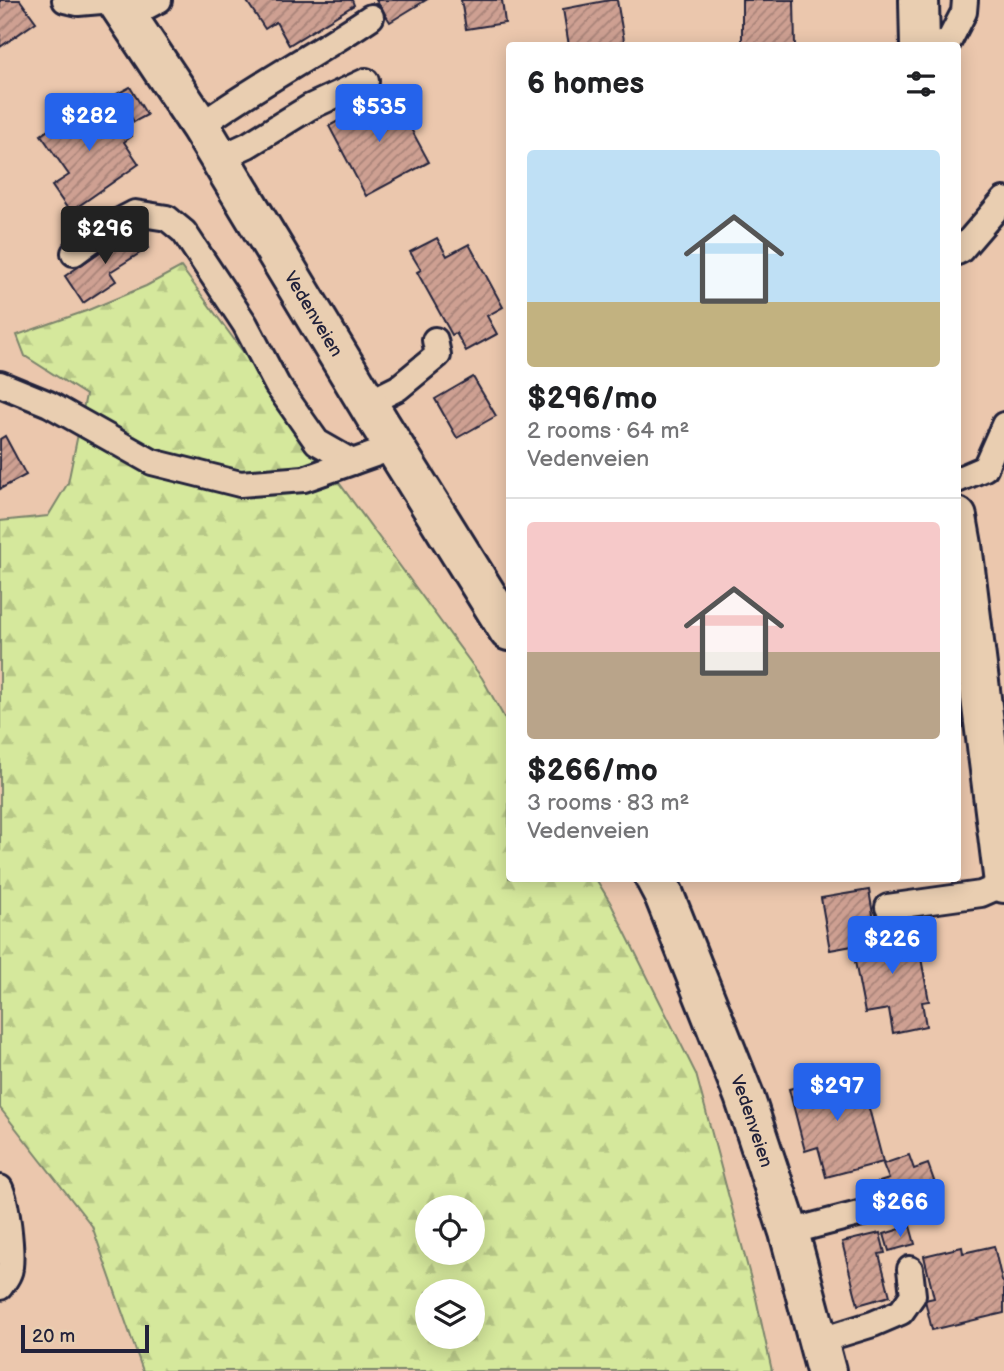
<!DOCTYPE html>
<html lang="en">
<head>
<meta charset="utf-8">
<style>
	body { margin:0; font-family:"Balsamiq Sans",sans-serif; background:#f2f2f2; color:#202124; height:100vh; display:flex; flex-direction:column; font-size:26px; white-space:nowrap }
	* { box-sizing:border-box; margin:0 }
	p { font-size:23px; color:#757577 }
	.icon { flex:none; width:38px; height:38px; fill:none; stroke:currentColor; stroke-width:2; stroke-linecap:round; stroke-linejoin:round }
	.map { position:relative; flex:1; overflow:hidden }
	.panel { position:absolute; left:506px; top:42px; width:455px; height:840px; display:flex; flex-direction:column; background:#fff; border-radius:7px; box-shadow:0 4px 18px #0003 }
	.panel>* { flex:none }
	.buttons { position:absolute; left:415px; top:1195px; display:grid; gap:14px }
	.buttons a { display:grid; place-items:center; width:70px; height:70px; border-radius:50%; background:#fff; box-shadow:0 4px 18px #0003; font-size:35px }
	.scale { position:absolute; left:21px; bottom:18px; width:128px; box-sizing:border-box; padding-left:7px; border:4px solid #22223b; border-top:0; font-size:19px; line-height:24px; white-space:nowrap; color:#22223b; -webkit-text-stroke:5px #e9ceb1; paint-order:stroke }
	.price { position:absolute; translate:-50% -60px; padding:0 16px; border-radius:7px; background:#2563eb; color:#fff; font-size:23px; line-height:46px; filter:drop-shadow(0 2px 4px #0008) }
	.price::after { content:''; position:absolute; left:50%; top:42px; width:21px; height:16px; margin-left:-10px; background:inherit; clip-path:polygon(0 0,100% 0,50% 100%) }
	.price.selected { background:#222; color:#fff }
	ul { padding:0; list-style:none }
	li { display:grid; align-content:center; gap:14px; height:371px; padding:0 21px }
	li+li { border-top:2px solid #e0e0e0 }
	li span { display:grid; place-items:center; height:217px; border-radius:7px; color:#555 }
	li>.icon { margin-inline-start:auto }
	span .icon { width:126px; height:126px; fill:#fffc; stroke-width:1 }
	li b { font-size:30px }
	h2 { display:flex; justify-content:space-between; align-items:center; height:84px; padding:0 21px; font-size:30px }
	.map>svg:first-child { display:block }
	.forest { fill:url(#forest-firs); stroke:#7c856c; stroke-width:2; fill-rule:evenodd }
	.building { fill:url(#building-hatch); stroke:#22223b; stroke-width:2 }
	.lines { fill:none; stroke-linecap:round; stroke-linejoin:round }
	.service-casing { stroke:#22223b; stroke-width:30 }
	.minor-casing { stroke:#22223b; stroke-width:44 }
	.secondary-casing { stroke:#22223b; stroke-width:44 }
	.service { stroke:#e9ceb1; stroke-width:24 }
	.minor { stroke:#e9ceb1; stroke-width:38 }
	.secondary { stroke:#e9ceb1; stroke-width:38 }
	.labels { text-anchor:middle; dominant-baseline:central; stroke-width:5; stroke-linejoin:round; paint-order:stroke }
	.street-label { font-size:18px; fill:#22223b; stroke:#e9ceb1 }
</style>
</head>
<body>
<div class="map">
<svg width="1004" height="1371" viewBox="0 0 1004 1371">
	<defs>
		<pattern id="forest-firs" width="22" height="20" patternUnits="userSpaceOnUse" patternTransform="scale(1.75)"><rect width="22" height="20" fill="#d5e89c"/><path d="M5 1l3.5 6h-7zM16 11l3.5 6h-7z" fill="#b7c787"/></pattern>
		<pattern id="building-hatch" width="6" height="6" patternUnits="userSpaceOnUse" patternTransform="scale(1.75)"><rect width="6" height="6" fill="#cea092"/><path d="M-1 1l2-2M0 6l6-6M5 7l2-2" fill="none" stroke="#a78278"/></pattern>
	</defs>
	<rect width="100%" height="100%" fill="#ebc7ad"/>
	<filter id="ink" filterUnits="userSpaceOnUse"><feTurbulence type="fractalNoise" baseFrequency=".0143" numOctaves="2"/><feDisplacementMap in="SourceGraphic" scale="14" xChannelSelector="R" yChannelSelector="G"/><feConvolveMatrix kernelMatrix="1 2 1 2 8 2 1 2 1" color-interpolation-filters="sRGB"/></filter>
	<g filter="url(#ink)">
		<path class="forest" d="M 181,267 L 482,678 L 509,726 L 509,878 L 596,879 L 610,902 L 696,1074 L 756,1298 L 772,1371 L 143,1371 L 92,1226 L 0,1108 L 0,521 L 48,516 L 68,483 L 86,395 L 25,356 L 17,335 L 86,311 L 146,286 ZM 427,1208 L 472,1208 L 472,1253 L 427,1253 ZM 427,1292 L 472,1292 L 472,1337 L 427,1337 Z"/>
		<g class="building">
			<path d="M 0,0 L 20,0 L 36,22 L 0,47 Z"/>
			<path d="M 246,0 L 352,0 L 354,5 L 289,45 L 276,22 L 265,29 Z"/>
			<path d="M 376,0 L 426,0 L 390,22 Z"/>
			<path d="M 461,0 L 502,0 L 505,23 L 466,29 Z"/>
			<path d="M 610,0 L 617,0 L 625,46 L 569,46 L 563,9 Z"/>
			<path d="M 742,0 L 794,0 L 795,46 L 742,46 Z"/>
			<path d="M 130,87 L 147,115 L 134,122 L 117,94 Z"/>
			<path d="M 391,92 L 429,162 L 366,196 L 329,126 Z"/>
			<path d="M 94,98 L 106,116 L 114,110 L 132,136 L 124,142 L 139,164 L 70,212 L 52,186 L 69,175 L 41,135 Z"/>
			<path d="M 135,228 L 148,248 L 110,272 L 116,281 L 83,303 L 65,276 Z"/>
			<path d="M 437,238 L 447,256 L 469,244 L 503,307 L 487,316 L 497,334 L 466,351 L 456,333 L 452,335 L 417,272 L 421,270 L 410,252 Z"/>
			<path d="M 473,377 L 496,416 L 457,438 L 435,399 Z"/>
			<path d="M 5,436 L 26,475 L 0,489 L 0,439 Z"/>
			<path d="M 869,890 L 876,933 L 858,936 L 852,946 L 830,950 L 821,898 Z"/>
			<path d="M 915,926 L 929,1001 L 922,1002 L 926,1026 L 893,1033 L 889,1009 L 865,1013 L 852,946 L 858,936 Z"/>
			<path d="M 859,1070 L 883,1162 L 826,1177 L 818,1147 L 805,1151 L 789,1089 Z"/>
			<path d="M 909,1155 L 914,1169 L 928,1164 L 942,1203 L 887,1223 L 873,1184 L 889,1179 L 883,1164 Z"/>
			<path d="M 910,1226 L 915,1244 L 889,1251 L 884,1234 Z"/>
			<path d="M 880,1233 L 885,1253 L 879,1254 L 890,1296 L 858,1305 L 842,1242 Z"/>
			<path d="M 994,1246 L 1002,1281 L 1004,1283 L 1004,1313 L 932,1330 L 925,1300 L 934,1298 L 924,1256 L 962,1247 L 963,1253 Z"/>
		</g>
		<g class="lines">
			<g class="service-casing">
				<g id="service">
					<path d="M 65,0 L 78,3 L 113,0"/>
					<path d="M 127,17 L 159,0"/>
					<path d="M 937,46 L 949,41 L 964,12 L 965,0"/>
					<path d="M 200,126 C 255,86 315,55 371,17"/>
					<path d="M 220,158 L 248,145 L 310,107 L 366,81"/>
					<path d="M 957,252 L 961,250 L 1004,200"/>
					<path d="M 74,253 L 112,225 L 135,213 L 167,218 L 184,232 L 245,324 L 277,385 L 317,442 L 352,462"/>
					<path d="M 0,384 L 49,404 L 152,462 L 240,484 L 304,479 L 395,447"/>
					<path d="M 368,403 L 398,388 L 438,355 L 435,340"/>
					<path d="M 957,480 L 985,468 L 1004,425"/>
					<path d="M 888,907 L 981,894 L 1004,884"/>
					<path d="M 0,1188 C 7,1203 12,1249 10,1267 C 10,1274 4,1281 0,1287"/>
					<path d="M 789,1232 L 866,1212"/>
					<path d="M 818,1341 L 873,1324 L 901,1312 L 913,1295 L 910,1269"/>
				</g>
			</g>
			<g class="minor-casing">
				<g id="minor">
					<path d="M 919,0 L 920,46"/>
					<path d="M 957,517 L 962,545 L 1004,883"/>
				</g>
			</g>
			<g class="secondary-casing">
				<g id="secondary">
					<path id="s1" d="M 116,0 L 200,126 L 380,424 L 509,631"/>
					<path id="s2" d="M 655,878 L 664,895 L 744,1096 L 789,1232 L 826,1371"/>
				</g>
			</g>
			<use href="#service" class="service"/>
			<use href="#minor" class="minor"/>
			<use href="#secondary" class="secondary"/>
		</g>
	</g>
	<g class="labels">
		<g class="street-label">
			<text stroke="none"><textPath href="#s1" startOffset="371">Vedenveien</textPath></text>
			<text stroke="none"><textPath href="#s2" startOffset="262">Vedenveien</textPath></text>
		</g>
	</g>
</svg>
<div class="buttons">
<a><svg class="icon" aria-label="locate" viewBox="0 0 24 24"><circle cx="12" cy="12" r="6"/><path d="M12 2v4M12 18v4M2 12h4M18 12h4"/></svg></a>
<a><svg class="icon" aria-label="layers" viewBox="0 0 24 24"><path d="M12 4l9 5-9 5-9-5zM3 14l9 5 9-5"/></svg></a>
</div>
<div class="scale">20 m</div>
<b class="price" style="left:379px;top:144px">$535</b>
<b class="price" style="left:89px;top:153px">$282</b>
<b class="price selected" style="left:105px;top:266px">$296</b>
<b class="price" style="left:892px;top:976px">$226</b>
<b class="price" style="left:837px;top:1123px">$297</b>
<b class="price" style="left:900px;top:1239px">$266</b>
<section class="panel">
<h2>6 homes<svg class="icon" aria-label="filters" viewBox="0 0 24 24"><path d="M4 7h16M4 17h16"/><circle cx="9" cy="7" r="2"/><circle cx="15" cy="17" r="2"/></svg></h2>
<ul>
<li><span style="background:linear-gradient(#bfe0f5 70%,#c2b280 0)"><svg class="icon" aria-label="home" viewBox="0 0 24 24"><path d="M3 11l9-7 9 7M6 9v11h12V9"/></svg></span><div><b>$296/mo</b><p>2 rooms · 64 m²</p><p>Vedenveien</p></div></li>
<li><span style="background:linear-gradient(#f6c9c9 60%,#b9a48a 0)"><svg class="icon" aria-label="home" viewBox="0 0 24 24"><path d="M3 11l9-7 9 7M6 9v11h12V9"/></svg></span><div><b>$266/mo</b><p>3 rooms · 83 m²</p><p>Vedenveien</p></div></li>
</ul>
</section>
</div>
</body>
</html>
